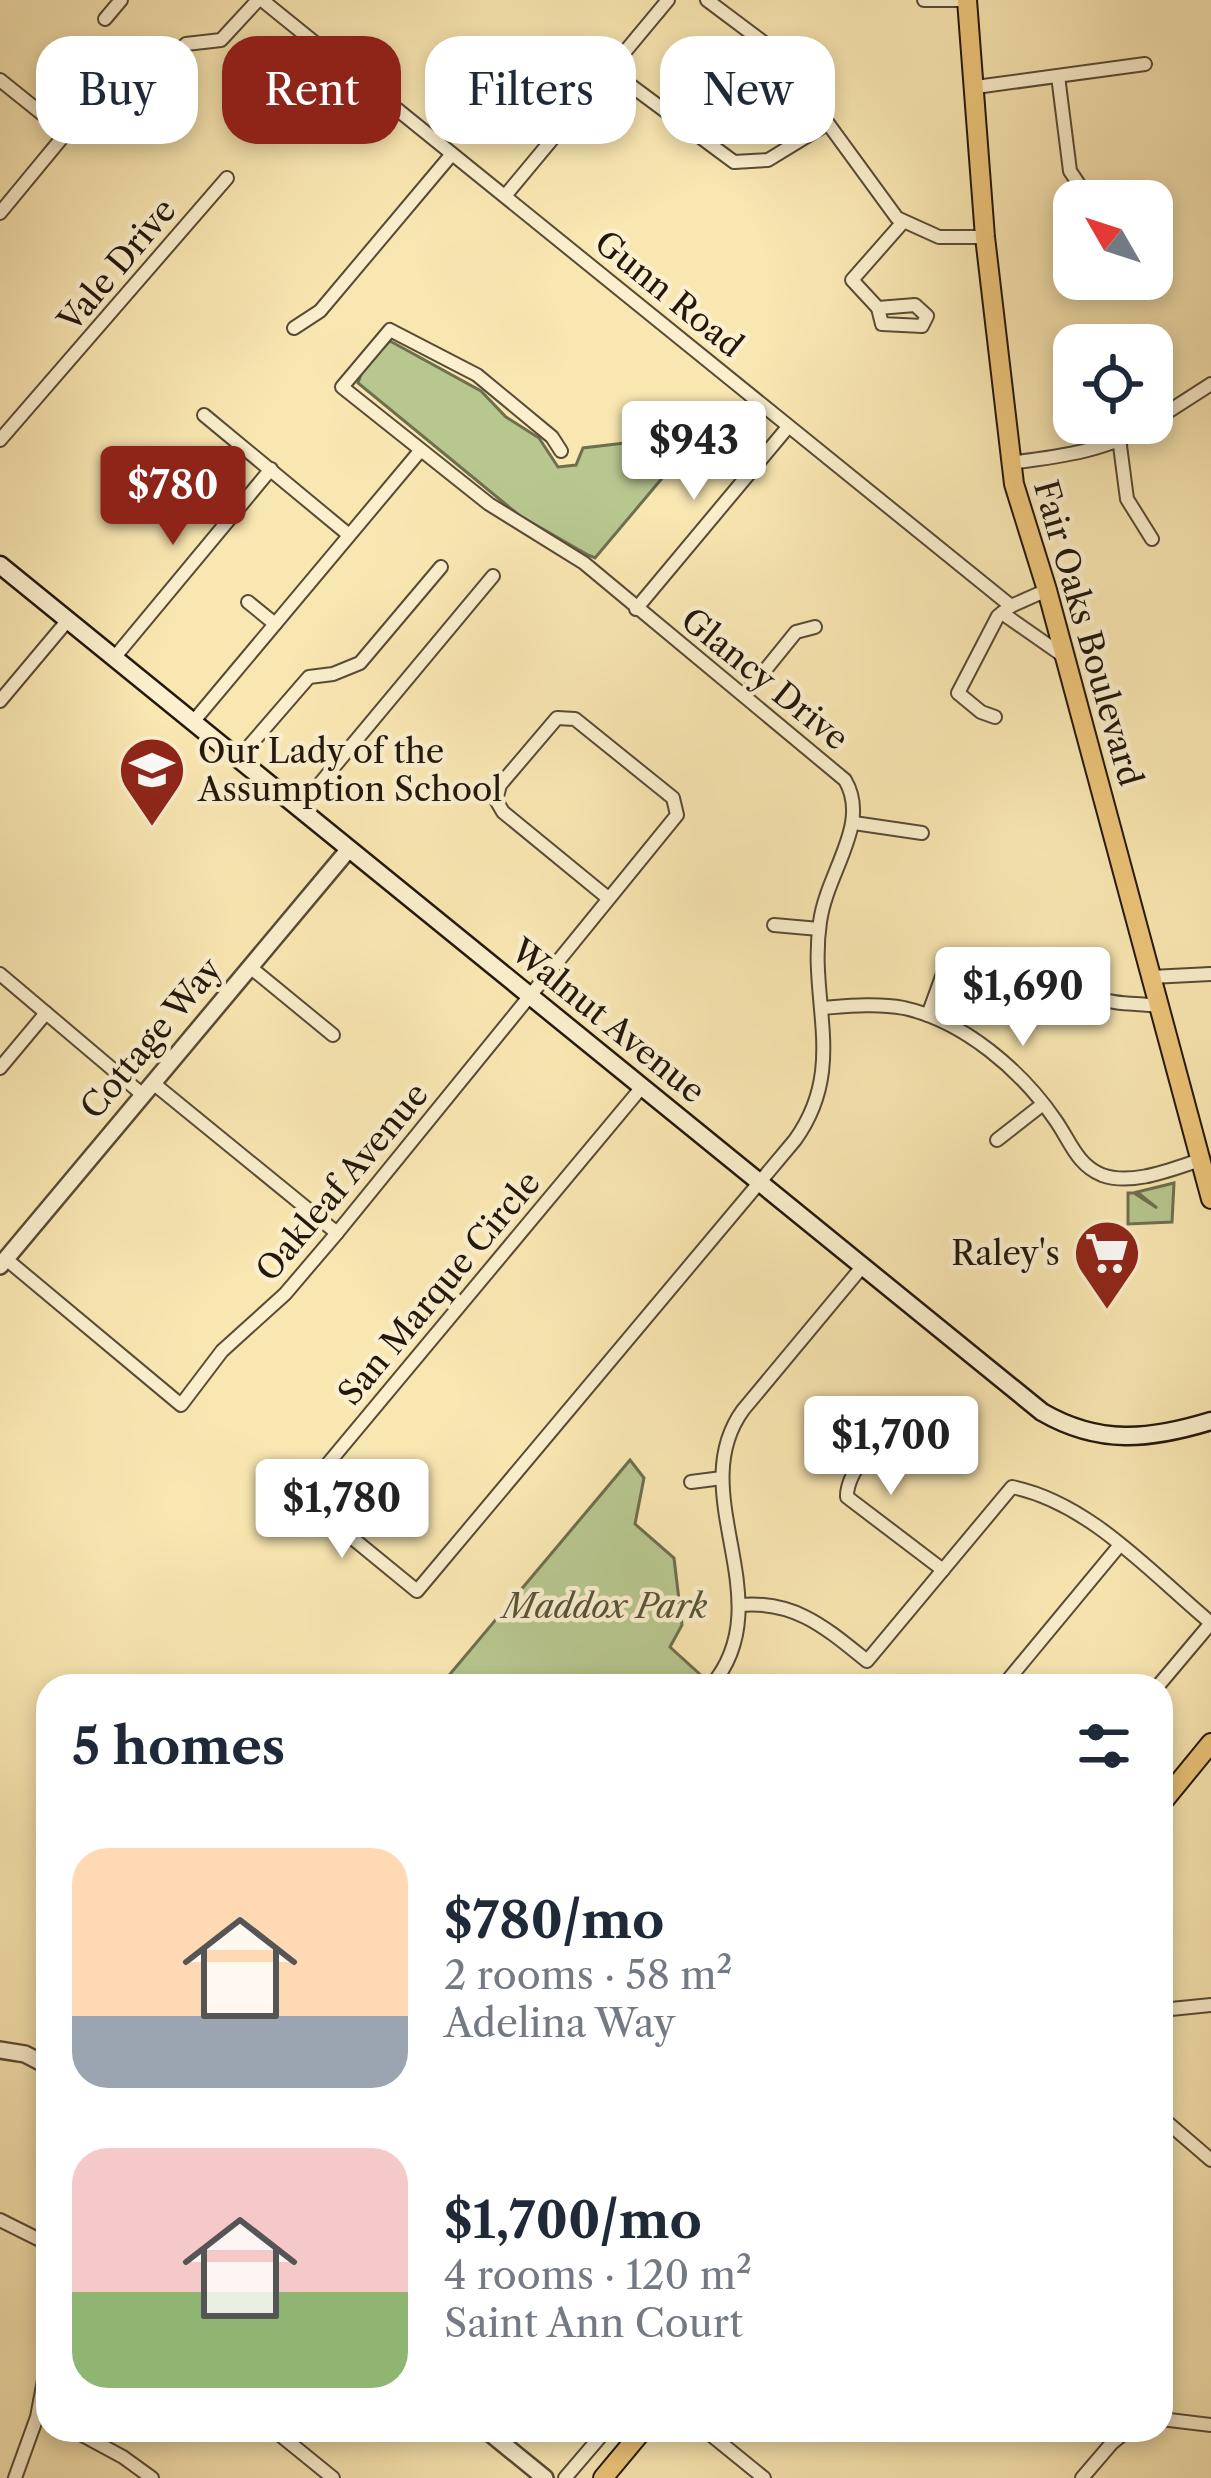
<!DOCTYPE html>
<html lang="en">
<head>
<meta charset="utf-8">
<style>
	body { margin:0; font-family:"Libre Caslon Text",serif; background:#f2f2f3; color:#1f2937; height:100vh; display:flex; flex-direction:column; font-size:45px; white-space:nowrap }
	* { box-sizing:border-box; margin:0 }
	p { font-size:39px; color:#747a83 }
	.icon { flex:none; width:66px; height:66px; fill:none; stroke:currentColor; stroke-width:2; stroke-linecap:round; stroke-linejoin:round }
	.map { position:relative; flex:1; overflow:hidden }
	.sheet { position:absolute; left:36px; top:1674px; width:1137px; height:768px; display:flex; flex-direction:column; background:#fff; border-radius:36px; box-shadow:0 6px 18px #0003 }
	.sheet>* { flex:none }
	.top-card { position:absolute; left:36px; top:36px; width:1140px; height:108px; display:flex; gap:24px }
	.needle { width:78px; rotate:309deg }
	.tools { position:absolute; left:1053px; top:180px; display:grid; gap:24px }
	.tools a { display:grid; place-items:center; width:120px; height:120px; border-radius:24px; background:#fff; box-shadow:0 6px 18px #0003; font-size:60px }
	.price { position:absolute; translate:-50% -102px; padding:0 27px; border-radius:12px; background:#fff; color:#222; font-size:39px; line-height:78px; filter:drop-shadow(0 3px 6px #0008) }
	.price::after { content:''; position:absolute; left:50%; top:72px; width:36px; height:27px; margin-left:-18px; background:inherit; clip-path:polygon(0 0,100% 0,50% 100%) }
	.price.active { background:#8f2418; color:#fff }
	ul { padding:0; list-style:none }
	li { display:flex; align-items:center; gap:36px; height:300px; padding:0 36px }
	li span { display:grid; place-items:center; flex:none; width:336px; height:240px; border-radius:36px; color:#555 }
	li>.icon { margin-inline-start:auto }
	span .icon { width:144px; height:144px; fill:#fffc; stroke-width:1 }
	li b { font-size:51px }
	h2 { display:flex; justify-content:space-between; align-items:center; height:144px; padding:0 36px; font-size:51px }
	.pill { padding:0 42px; border-radius:36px; background:#fff; box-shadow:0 6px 18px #0003; font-size:42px; line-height:108px }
	.pill.active { background:#8f2418; color:#fff }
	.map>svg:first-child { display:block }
	.green { fill:#b8c790; stroke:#6e6f4e; stroke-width:3 }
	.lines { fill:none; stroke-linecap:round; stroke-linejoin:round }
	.minor-casing { stroke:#584b36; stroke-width:16 }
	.tertiary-casing { stroke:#584b36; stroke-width:20 }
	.secondary-casing { stroke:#23170c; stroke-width:21 }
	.primary-casing { stroke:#23170c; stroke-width:22 }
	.minor { stroke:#fbefcd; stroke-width:12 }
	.tertiary { stroke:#fbefcd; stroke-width:15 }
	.secondary { stroke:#fbefcd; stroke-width:16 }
	.primary { stroke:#ecc479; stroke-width:18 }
	.labels { text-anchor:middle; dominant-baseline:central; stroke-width:9; stroke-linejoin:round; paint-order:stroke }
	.street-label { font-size:33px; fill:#23170c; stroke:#fbefcd }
	.poi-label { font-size:33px; fill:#23170c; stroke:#fbefcd; text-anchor:start }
	.park-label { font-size:33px; font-style:italic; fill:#57553a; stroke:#fbefcd }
</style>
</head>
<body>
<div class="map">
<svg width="1211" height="2478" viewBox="0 0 1211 2478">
	<rect width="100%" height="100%" fill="#f9e7b2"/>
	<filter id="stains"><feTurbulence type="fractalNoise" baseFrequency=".00167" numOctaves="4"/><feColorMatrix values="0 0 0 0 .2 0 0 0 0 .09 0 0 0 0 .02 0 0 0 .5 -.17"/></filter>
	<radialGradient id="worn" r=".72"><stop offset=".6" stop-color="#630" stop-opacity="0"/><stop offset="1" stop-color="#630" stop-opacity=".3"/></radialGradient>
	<g class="green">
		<path d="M 390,341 L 481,391 L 506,417 L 539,438 L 558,467 L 576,465 L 583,448 L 633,442 L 669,470 L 595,558 L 588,555 L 520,516 L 358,383 L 363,368 Z"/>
		<path d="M 1174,1183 L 1172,1222 L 1128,1224 L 1128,1193 L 1134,1193 L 1157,1208 L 1137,1192 Z"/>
		<path d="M 630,1460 L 644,1478 L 635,1524 L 674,1558 L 682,1625 L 670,1647 L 704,1678 L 698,1686 L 440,1686 Z"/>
	</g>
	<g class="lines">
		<g class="minor-casing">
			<g id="minor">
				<path d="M 262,0 L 1011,606 L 1047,590"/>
				<path d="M 707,0 L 775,51 L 897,218 L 939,237 L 985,237"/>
				<path d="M 924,0 L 959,0"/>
				<path d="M 105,19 L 121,0"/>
				<path d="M 168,62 L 186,44 L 221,40 L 258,0"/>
				<path d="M 610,70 L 734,162 L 768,160 L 827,124"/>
				<path d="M 1058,76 L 1070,171 L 1090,201"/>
				<path d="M 0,80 L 66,133 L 0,213"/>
				<path d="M 976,87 L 1145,64"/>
				<path d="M 505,196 L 668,0"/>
				<path d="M 915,305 L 927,316 L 922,326 L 882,324 L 878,308 Z"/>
				<path d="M 878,308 L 852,280 L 903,222"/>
				<path d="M 294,328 L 320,311 L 452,154"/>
				<path d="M 204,415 L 349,535"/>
				<path d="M 1152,422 L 1211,384"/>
				<path d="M 1117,423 L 1127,499 L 1152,539"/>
				<path d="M 0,440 L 227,178"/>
				<path d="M 561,451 L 552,437 L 477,375 L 390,330 L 342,387 L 489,504 L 584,563 L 845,780 C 871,824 827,871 820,922 C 808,1002 848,1066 795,1140 L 417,1591 L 301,1496 L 642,1087"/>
				<path d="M 1009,463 C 1057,457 1110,451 1150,423"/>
				<path d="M 248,602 L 275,624"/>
				<path d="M 636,609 L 788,427"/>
				<path d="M 1002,613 L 1065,657"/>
				<path d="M 114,658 L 271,469"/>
				<path d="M 745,695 L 796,632 L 815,627"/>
				<path d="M 0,701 L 68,620"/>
				<path d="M 995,717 L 981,712 L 958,693 L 998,616 L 1011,606"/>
				<path d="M 193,722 L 420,451"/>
				<path d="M 238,759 L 309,677 L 333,674 L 360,663 L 441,567"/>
				<path d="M 302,811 L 313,792 L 493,576"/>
				<path d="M 854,823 L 922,833"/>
				<path d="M 774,925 L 819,929"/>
				<path d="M 250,967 L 333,1035"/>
				<path d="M 1065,969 C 1093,1009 1117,1001 1159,1006"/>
				<path d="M 0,974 L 143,1095"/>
				<path d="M 1151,977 L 1211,974"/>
				<path d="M 821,1008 C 848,1006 877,1003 904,1008 C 964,1021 1022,1071 1056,1121 C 1070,1141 1077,1165 1102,1175 C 1132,1186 1172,1169 1200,1160"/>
				<path d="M 928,1015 L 944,971"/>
				<path d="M 0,1068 L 46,1013"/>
				<path d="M 153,1083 L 337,1233"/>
				<path d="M 997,1140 L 1043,1104"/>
				<path d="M 6,1259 L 181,1405 L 222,1351 L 285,1294 L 337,1233 L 677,815 L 673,798 L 575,719 L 557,718 L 500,785 L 496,800 L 503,812 L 608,898"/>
				<path d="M 909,1415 C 886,1427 846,1471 847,1497 L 943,1570"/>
				<path d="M 691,1482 L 722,1478"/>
				<path d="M 740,1605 C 795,1600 826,1628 867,1661 L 1012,1487 C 1090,1503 1151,1573 1211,1623 L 1158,1686"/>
				<path d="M 711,1686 C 784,1600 682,1494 743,1410 L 862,1267"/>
				<path d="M 1003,1686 L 1119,1546"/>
				<path d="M 1161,2010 L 1211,2005"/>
				<path d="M 1161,2117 L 1211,2160"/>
				<path d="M 0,2220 L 48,2244"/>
				<path d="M 1161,2419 L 1211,2425"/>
				<path d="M 73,2430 L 123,2457 L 152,2478"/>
				<path d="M 274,2430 L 333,2478"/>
				<path d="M 705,2430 L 764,2478"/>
				<path d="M 961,2430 L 962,2431"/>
				<path d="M 15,2478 L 37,2417 L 48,2359"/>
				<path d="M 565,2478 L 606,2430"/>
				<path d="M 1082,2478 L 1112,2443 L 1128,2430"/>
			</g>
		</g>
		<g class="tertiary-casing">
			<g id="tertiary">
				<path d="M 0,1266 L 349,849"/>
				<path d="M 0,2050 L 25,2054 L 48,2066"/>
				<path d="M 486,2430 L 545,2478"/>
			</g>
		</g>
		<g class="secondary-casing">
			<path id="secondary" d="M 0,565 L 1042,1412 C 1099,1445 1149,1440 1211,1421"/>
		</g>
		<g class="primary-casing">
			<g id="primary">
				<path d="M 967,0 L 985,237 L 1014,484 L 1047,590 L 1211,1199"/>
				<path d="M 1161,1804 L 1211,1743"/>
				<path d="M 603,2478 L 643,2430"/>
			</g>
		</g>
		<use href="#minor" class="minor"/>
		<use href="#tertiary" class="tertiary"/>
		<use href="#secondary" class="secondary"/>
		<use href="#primary" class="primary"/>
	</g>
	<defs>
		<g id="school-pin" transform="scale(3.45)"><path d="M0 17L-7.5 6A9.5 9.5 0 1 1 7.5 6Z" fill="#8f2418" stroke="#fbefcd"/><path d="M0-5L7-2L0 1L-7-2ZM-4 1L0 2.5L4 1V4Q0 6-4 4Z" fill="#fff"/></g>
		<g id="supermarket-pin" transform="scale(3.45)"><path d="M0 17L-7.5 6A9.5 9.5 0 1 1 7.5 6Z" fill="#8f2418" stroke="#fbefcd"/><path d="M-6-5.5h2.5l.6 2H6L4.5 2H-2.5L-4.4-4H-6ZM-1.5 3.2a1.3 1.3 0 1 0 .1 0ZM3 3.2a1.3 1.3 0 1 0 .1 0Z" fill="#fff"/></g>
	</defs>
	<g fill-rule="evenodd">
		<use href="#school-pin" x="152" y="770"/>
		<use href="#supermarket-pin" x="1107" y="1253"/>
	</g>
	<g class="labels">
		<g class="street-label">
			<text transform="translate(117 265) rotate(-50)">Vale Drive</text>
			<text transform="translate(669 294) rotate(39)">Gunn Road</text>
			<text transform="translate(1088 633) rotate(74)">Fair Oaks Boulevard</text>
			<text transform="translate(765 679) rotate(39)">Glancy Drive</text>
			<text transform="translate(608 1021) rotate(39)">Walnut Avenue</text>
			<text transform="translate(151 1038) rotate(-50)">Cottage Way</text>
			<text transform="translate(342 1182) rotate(-50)">Oakleaf Avenue</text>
			<text transform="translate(439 1288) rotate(-50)">San Marque Circle</text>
		</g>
		<g class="poi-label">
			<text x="198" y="751">Our Lady of the<tspan x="198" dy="38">Assumption School</tspan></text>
			<text x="1060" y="1253" text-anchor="end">Raley's</text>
		</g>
		<g class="park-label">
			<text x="605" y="1606">Maddox Park</text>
		</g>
	</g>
	<rect width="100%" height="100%" filter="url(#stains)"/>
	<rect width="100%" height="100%" fill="url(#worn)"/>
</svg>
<div class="tools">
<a><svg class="needle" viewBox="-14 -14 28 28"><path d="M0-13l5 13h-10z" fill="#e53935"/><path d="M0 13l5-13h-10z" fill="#747a83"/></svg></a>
<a><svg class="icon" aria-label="locate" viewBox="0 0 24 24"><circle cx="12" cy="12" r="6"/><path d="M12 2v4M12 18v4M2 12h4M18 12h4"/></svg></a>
</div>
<b class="price" style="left:694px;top:503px">$943</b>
<b class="price active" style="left:173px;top:548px">$780</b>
<b class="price" style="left:1023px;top:1049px">$1,690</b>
<b class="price" style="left:891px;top:1498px">$1,700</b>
<b class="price" style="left:342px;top:1561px">$1,780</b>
<div class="top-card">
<a class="pill">Buy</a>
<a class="pill active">Rent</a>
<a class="pill">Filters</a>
<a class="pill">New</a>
</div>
<section class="sheet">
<h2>5 homes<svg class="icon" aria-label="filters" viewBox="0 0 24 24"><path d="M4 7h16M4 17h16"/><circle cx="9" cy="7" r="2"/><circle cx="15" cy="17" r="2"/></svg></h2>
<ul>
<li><span style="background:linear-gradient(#ffd9b3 70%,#9aa5b1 0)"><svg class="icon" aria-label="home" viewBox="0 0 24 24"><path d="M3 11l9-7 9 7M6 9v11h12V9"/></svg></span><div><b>$780/mo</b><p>2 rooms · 58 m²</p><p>Adelina Way</p></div></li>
<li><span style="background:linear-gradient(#f6c9c9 60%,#8fb573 0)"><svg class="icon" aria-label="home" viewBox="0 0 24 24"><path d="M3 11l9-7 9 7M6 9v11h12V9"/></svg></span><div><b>$1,700/mo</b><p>4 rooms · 120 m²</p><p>Saint Ann Court</p></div></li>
</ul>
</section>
</div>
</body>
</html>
